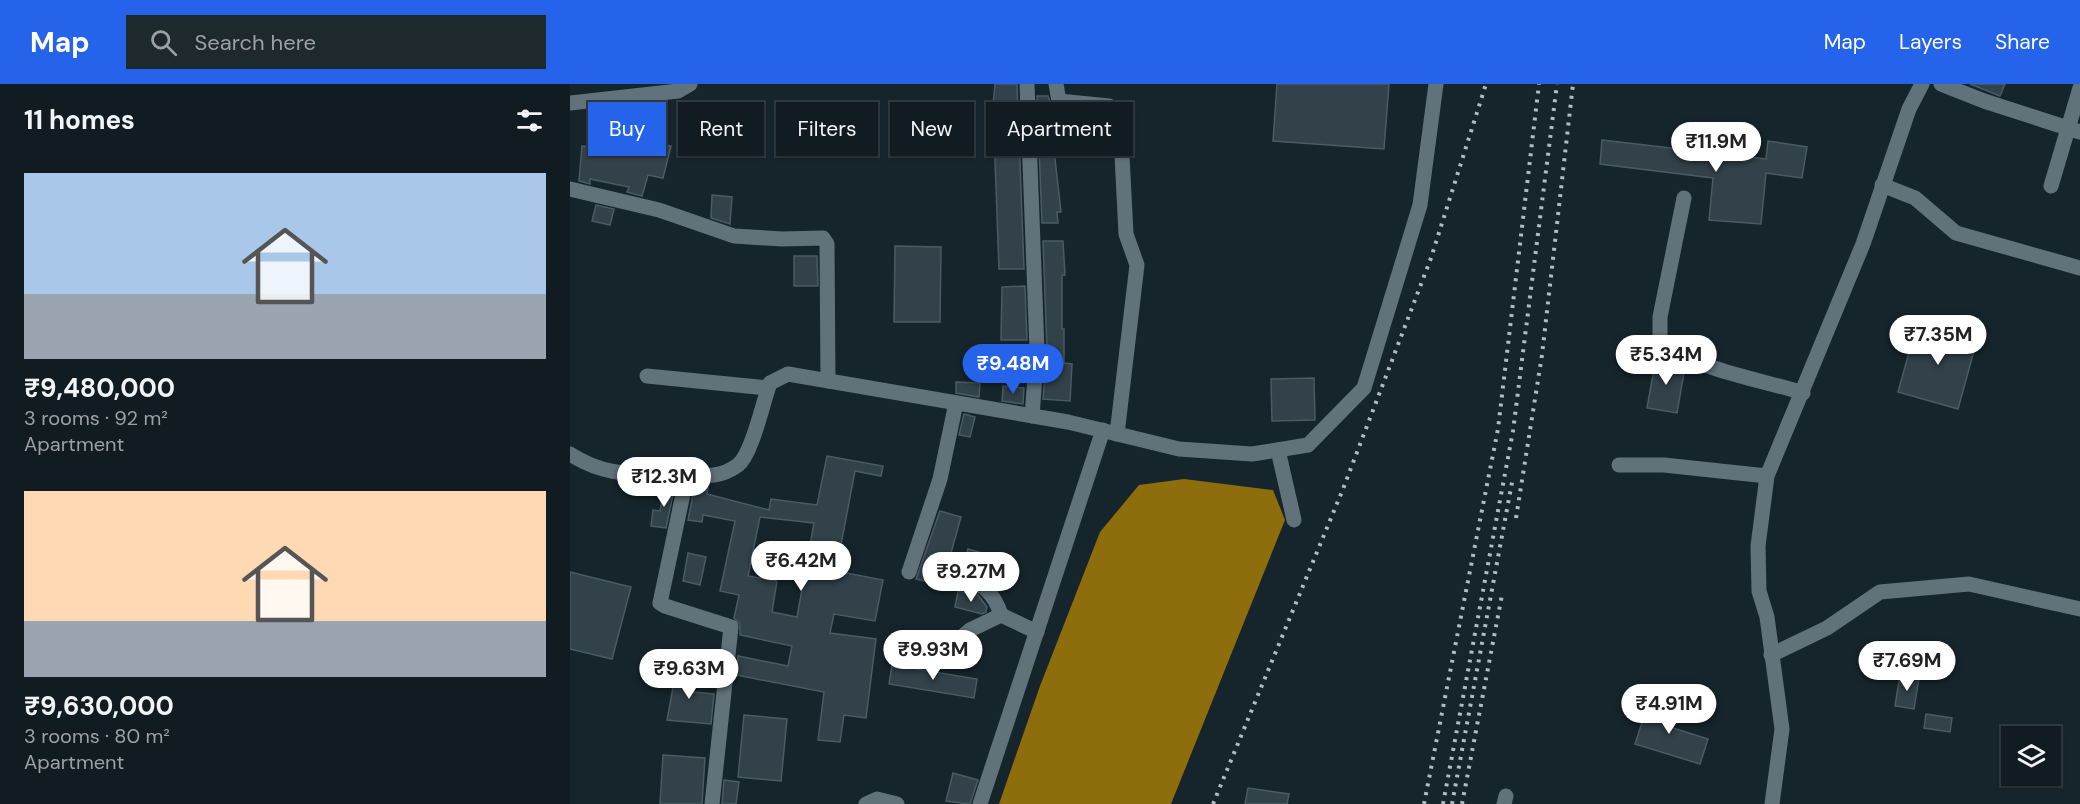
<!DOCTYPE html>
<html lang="en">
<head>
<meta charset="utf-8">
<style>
	body { margin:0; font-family:"DM Sans",sans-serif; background:#1e292e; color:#f1f3f6; height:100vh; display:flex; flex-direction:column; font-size:22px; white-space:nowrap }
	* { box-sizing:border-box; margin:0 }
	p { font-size:20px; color:#9ca1a5 }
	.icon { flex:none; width:33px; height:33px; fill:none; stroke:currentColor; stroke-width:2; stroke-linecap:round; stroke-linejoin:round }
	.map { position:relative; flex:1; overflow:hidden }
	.panel { display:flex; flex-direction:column; background:#101c21; width:570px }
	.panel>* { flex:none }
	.guide { position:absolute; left:18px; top:18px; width:570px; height:54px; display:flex; gap:12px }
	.fabs { position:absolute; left:1431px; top:642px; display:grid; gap:12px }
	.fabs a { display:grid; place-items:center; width:60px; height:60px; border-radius:0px; background:#101c21; box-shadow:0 2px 4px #0004,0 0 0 2px #303a3f; font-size:30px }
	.price { position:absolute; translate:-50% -51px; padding:0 14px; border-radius:21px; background:#fff; color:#222; font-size:20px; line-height:39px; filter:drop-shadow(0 2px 3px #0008) }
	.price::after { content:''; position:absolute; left:50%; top:36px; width:18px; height:14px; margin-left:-9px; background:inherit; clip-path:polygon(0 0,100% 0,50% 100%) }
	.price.current { background:#2563eb; color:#fff }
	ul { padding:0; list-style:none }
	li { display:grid; align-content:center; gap:12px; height:318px; padding:0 24px }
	li span { display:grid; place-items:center; height:186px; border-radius:0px; color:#555 }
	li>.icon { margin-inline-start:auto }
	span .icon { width:108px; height:108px; fill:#fffc; stroke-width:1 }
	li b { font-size:26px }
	h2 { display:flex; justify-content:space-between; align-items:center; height:72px; padding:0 24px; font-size:26px }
	.tag { padding:0 21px; border-radius:0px; background:#101c21; box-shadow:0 2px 4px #0004,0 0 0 2px #303a3f; font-size:21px; line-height:54px }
	.tag.current { background:#2563eb; color:#fff }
	header { display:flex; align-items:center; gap:36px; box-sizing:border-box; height:84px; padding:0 30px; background:#2563eb; color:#fff }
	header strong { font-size:28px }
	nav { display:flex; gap:33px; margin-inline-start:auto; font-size:21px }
	.search { width:420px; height:54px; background:#1e292e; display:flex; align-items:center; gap:15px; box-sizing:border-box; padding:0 21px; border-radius:0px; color:#9ca1a5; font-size:22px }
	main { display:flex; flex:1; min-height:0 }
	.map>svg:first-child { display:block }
	.water { fill:#8e6d0c }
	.building { fill:#32414a; stroke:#4a5b63; stroke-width:1.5; fill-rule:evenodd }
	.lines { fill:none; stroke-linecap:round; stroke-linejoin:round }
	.minor { stroke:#61727b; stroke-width:15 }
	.rail { stroke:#b1bbc0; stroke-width:4; stroke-dasharray:3 6; stroke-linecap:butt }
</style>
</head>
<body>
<header>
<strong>Map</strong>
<div class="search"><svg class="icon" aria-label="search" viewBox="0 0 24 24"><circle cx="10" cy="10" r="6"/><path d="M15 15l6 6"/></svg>Search here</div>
<nav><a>Map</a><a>Layers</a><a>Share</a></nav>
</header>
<main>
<section class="panel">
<h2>11 homes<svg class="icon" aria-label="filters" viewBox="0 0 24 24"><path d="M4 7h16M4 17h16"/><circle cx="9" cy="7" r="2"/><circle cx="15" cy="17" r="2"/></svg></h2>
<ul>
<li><span style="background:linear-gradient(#a9c7e8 65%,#9aa5b1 0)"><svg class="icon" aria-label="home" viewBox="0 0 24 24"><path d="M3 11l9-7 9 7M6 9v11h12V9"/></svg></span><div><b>₹9,480,000</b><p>3 rooms · 92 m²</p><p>Apartment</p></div></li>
<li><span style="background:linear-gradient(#ffd9b3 70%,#9aa5b1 0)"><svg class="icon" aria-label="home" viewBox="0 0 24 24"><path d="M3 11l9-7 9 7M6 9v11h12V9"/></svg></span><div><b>₹9,630,000</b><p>3 rooms · 80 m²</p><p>Apartment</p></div></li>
</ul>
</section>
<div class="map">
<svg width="1510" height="720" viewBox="0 0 1510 720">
	<rect width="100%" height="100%" fill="#16252c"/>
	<path class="water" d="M 614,395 L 703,406 L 715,436 L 601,720 L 429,720 L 470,602 L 530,448 L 569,401 Z"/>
	<g class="building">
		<path d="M 425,0 L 447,0 L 454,185 L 429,185 L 423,21 Z"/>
		<path d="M 707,0 L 819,0 L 814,65 L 703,57 Z"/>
		<path d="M 1400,0 L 1435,0 L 1430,12 Z"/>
		<path d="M 467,12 L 478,12 L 482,24 L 486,26 L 485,75 L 491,128 L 487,128 L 488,139 L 472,139 Z"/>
		<path d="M 52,23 L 51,39 L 18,39 L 20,27 Z"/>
		<path d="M 1032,56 L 1196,75 L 1198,57 L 1237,63 L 1232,94 L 1196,89 L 1191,140 L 1139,136 L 1143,94 L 1030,80 Z"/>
		<path d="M 74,57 L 101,62 L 93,94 L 78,91 L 72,112 L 57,108 L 59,103 L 20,95 L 20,100 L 9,97 L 12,62 L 71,72 Z"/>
		<path d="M 142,111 L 162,113 L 160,140 L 141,134 Z"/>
		<path d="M 26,121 L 44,125 L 40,141 L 22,137 Z"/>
		<path d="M 473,157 L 493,157 L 495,191 L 492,191 L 492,245 L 494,245 L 494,279 L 502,280 L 500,317 L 473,315 L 477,266 Z"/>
		<path d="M 325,162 L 371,163 L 370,238 L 324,238 Z"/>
		<path d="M 224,172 L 247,172 L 248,202 L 224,202 Z"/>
		<path d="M 455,202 L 457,256 L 431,256 L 432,203 Z"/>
		<path d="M 1347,240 L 1407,256 L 1388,325 L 1328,308 Z"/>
		<path d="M 1086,273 L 1103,276 L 1115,283 L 1107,329 L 1077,324 Z"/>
		<path d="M 744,294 L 745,336 L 702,337 L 701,295 Z"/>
		<path d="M 386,298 L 410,299 L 409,313 L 386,309 Z"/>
		<path d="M 433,302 L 454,304 L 453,320 L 432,317 Z"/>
		<path d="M 394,330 L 405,333 L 400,353 L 389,351 Z"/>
		<path d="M 257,372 L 313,382 L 311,392 L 285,387 L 266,487 L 313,496 L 305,537 L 264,530 L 260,549 L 306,555 L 296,634 L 274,631 L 270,658 L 248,656 L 254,608 L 166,591 L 168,572 L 218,582 L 222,562 L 170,551 L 170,540 L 164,534 L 169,511 L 150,507 L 165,437 L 133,431 L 132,438 L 118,436 L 125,401 L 138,404 L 137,410 L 199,426 L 201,415 L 247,421 ZM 190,433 L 244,439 L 227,533 L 202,528 L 207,497 L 178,492 Z"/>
		<path d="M 95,400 L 105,401 L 96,444 L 81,442 L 83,426 L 90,427 Z"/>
		<path d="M 370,427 L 391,433 L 372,501 L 346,495 Z"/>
		<path d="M 398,465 L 434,475 L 429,491 L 394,480 Z"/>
		<path d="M 118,469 L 136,473 L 130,501 L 113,497 Z"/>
		<path d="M 0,488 L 61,503 L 42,575 L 0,565 Z"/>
		<path d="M 388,507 L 408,511 L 417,523 L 416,528 L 412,530 L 385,523 Z"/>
		<path d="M 108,576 L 122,580 L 114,607 L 144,610 L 141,640 L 97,636 Z"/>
		<path d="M 322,581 L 407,595 L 404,614 L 319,600 Z"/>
		<path d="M 1330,591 L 1349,594 L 1344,625 L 1325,622 Z"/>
		<path d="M 1079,617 L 1108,627 L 1103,644 L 1138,655 L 1130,680 L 1065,660 Z"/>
		<path d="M 1356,630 L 1382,634 L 1380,648 L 1354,644 Z"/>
		<path d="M 174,631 L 217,635 L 211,697 L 168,693 Z"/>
		<path d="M 93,671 L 135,674 L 132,720 L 90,720 Z"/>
		<path d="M 383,689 L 408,696 L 400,720 L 376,717 Z"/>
		<path d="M 154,696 L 169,698 L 166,720 L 152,720 Z"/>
		<path d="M 678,704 L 719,710 L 717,720 L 675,720 Z"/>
	</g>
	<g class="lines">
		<g class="minor">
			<path d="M 457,0 L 467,266 L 462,332"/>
			<path d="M 486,0 L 489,17 L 539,22 L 550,32 L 556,150 L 567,181 L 547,350"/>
			<path d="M 1371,0 L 1414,17 L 1510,48"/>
			<path d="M 0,19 L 108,7 L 120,0"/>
			<path d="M 1312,101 L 1345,114 L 1386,149 L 1510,184"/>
			<path d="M 1481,102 L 1510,4"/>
			<path d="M 0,105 L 89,126 L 164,152 L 212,155 L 253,154 L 257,160 L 258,297"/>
			<path d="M 1114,114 L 1090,233 L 1090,256 C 1128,287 1186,294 1233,309"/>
			<path d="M 77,292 L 198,304"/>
			<path d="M 708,366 L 724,436"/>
			<path d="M 0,370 C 37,394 65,389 106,390 C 130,391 148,396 168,381 C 182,370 193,318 200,299 L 218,290 L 498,338 L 609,365 L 682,370 L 738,361 L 794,304 L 850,121 L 866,0"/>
			<path d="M 1049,381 L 1094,381 L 1197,392"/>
			<path d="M 117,391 L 90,519 L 95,522 L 161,543 L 142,720"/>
			<path d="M 385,486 C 407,499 423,504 431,531"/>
			<path d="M 339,488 L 370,395 L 386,319"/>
			<path d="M 1201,571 L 1257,544 L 1310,508 L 1399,500 L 1510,525"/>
			<path d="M 366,575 L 400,546 L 431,531 L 467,548"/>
			<path d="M 296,720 L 307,715 L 327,720"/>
			<path d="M 410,720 L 533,346"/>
			<path d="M 934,720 L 936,712"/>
			<path d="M 1202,720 L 1212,645 L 1197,533 L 1189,507 L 1188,462 L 1197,392 L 1293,160 L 1339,25 L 1352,0"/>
		</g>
		<g class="rail">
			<path d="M 946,434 L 972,271 L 1003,0"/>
			<path d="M 643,720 L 773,405 L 861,174 L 916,0"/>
			<path d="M 854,720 L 928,345 L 969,0"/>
			<path d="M 873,720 L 943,347 L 987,0"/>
			<path d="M 882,720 L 943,393"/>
			<path d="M 892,720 L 932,511"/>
		</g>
	</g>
</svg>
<div class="fabs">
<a><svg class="icon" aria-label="layers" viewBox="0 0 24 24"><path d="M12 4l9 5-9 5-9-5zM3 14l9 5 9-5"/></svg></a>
</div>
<b class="price" style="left:1146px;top:89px">₹11.9M</b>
<b class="price" style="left:1368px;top:282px">₹7.35M</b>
<b class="price" style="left:1096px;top:302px">₹5.34M</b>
<b class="price current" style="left:443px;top:311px">₹9.48M</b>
<b class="price" style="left:94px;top:424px">₹12.3M</b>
<b class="price" style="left:231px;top:508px">₹6.42M</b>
<b class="price" style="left:401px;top:519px">₹9.27M</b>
<b class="price" style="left:363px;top:597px">₹9.93M</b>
<b class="price" style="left:1337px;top:608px">₹7.69M</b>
<b class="price" style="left:119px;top:616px">₹9.63M</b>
<b class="price" style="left:1099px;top:651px">₹4.91M</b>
<div class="guide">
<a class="tag current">Buy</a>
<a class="tag">Rent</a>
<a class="tag">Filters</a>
<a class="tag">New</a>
<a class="tag">Apartment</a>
</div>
</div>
</main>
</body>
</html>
